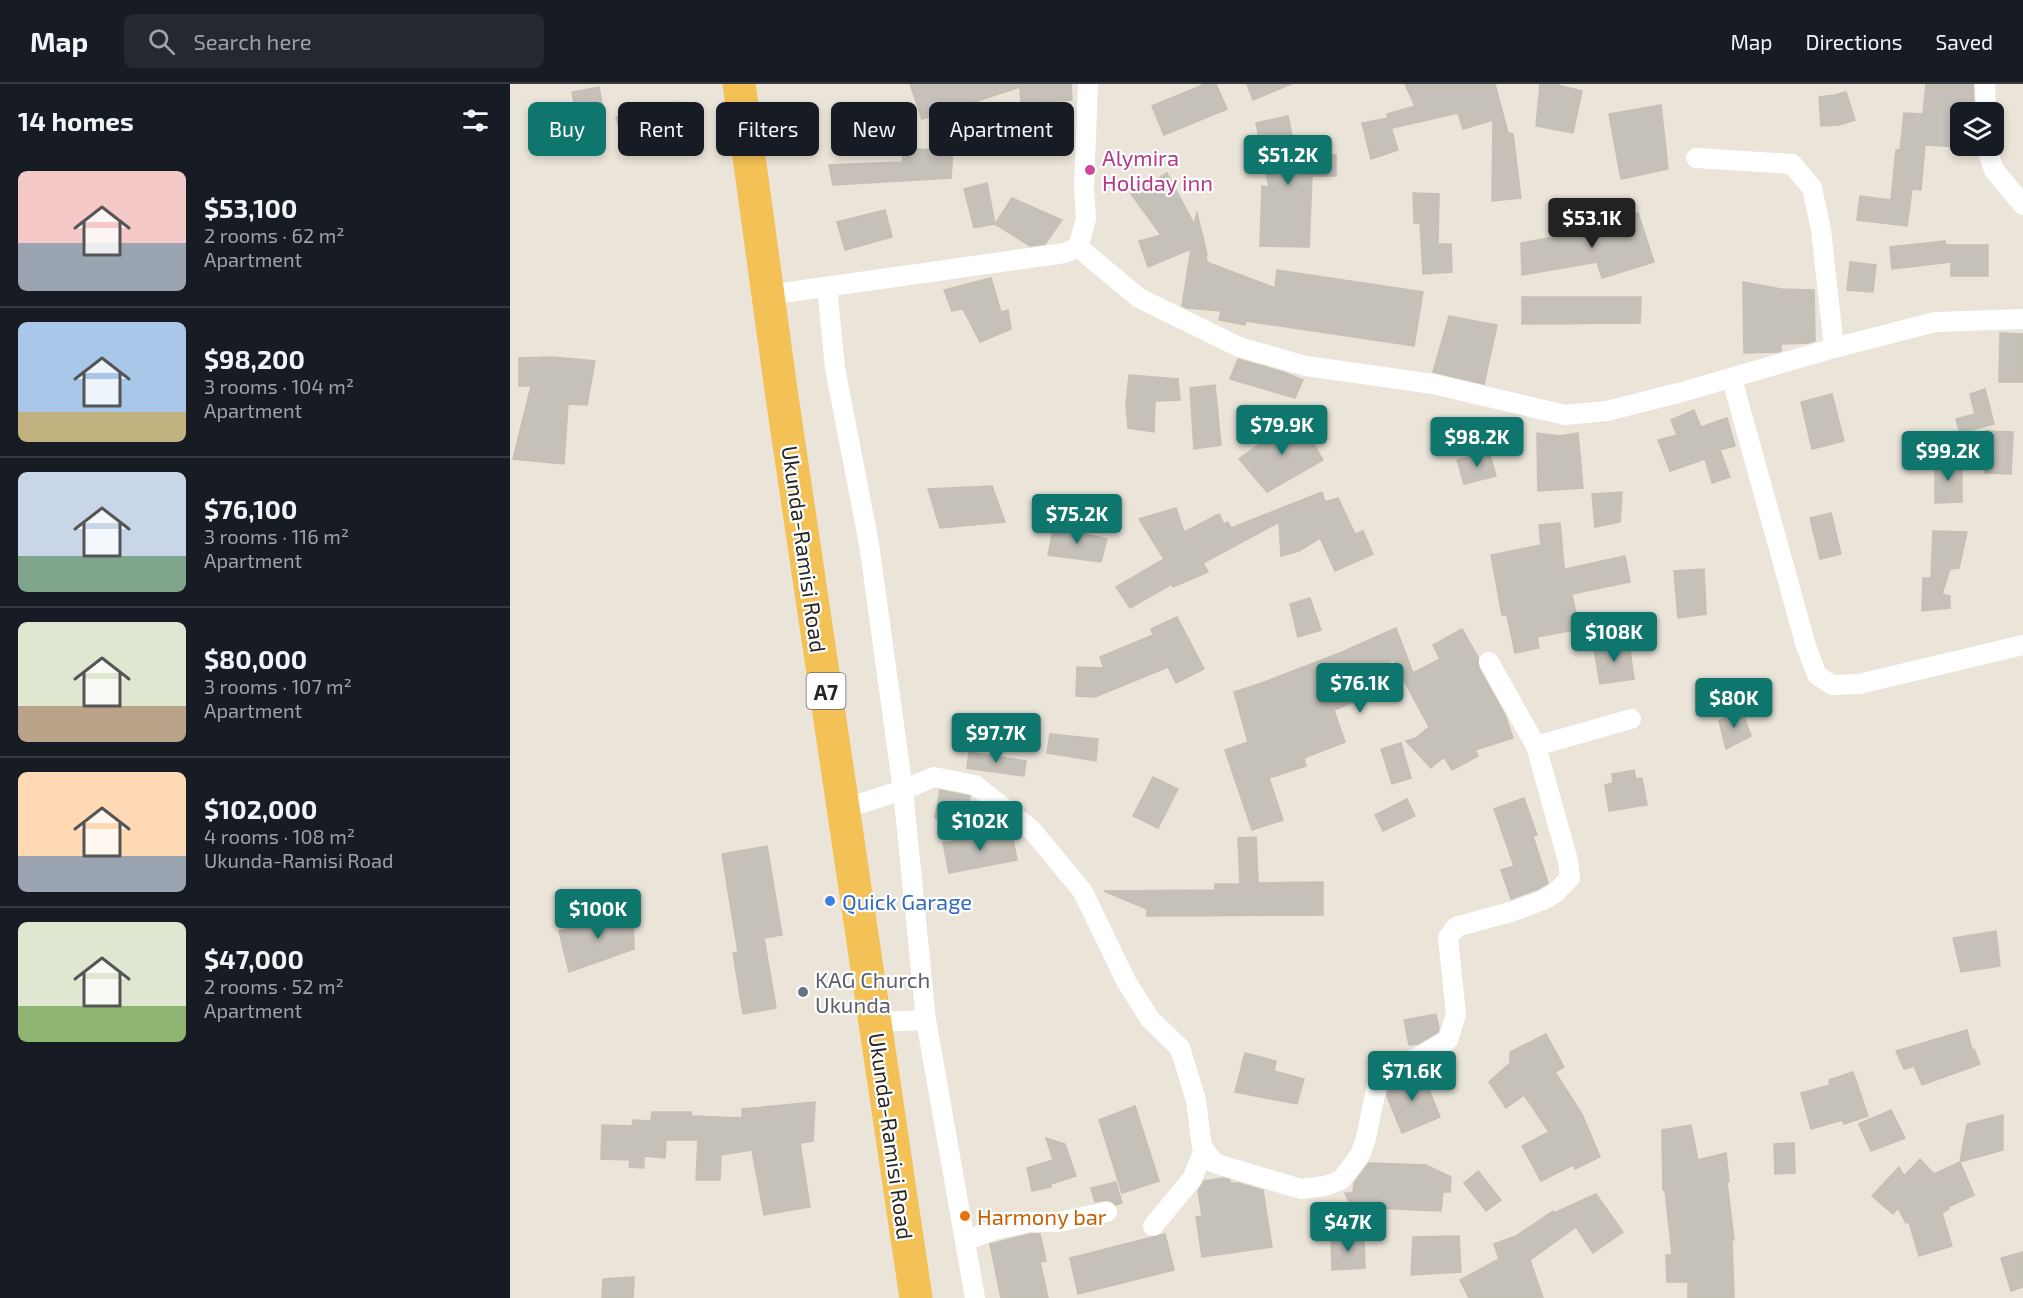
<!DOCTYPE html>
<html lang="en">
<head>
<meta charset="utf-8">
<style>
	body { margin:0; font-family:"Exo 2",sans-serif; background:#242831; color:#f1f3f6; height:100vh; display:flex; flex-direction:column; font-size:22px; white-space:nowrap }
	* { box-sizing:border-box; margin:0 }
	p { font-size:20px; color:#9ea1a6 }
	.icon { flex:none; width:33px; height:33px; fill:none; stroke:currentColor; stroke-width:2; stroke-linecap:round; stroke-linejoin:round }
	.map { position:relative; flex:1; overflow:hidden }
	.panel { display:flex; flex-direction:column; background:#171b24; width:510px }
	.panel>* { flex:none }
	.banner { position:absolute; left:18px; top:18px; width:570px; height:54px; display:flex; gap:12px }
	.controls { position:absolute; left:1440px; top:18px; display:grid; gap:12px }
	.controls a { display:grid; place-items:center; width:54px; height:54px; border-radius:9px; background:#171b24; box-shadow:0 3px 9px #0003; font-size:30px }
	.price { position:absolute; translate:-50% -51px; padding:0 14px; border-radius:6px; background:#0f766e; color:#fff; font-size:20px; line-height:39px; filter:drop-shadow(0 2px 3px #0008) }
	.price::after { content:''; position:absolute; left:50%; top:36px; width:18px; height:14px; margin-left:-9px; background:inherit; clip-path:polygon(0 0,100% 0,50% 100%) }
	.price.current { background:#222; color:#fff }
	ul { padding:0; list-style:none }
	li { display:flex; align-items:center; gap:18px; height:150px; padding:0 18px }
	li+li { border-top:2px solid #363941 }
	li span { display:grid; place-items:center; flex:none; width:168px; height:120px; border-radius:9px; color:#555 }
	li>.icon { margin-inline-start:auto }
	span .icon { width:72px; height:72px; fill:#fffc; stroke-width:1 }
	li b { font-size:26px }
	h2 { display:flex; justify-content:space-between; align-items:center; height:72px; padding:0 18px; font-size:26px }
	.tag { padding:0 21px; border-radius:9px; background:#171b24; box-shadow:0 3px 9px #0003; font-size:21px; line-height:54px }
	.tag.current { background:#0f766e; color:#fff }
	header { display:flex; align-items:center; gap:36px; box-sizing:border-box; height:84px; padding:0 30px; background:#171b24; border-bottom:2px solid #363941 }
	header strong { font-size:28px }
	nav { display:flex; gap:33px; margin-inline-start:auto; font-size:21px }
	.search { width:420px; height:54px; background:#242831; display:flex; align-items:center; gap:15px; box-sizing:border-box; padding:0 21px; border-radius:9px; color:#9ea1a6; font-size:22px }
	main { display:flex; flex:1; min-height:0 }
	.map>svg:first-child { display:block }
	.building { fill:#c5c1b9; stroke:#c5c0b3; stroke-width:1.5 }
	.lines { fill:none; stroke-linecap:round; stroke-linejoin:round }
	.minor { stroke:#fff; stroke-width:20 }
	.trunk { stroke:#f4c156; stroke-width:33 }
	.hotel-dot { fill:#d1479c; stroke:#fff; stroke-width:2 }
	.shop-dot { fill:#3f7fe0; stroke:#fff; stroke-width:2 }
	.worship-dot { fill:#6b7280; stroke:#fff; stroke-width:2 }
	.food-dot { fill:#e8710a; stroke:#fff; stroke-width:2 }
	.labels { text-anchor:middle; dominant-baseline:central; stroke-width:4.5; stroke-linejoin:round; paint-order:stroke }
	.shield { fill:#fff; stroke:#686868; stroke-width:1.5 }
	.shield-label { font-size:21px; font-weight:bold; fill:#272727 }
	.hotel-label { font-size:22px; fill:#b23c85; stroke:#fff; text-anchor:start }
	.street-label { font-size:22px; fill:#272727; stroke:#fff }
	.shop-label { font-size:22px; fill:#366cbe; stroke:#fff; text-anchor:start }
	.worship-label { font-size:22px; fill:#5b616d; stroke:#fff; text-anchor:start }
	.food-label { font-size:22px; fill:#c56008; stroke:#fff; text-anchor:start }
</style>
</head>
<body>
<header>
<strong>Map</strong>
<div class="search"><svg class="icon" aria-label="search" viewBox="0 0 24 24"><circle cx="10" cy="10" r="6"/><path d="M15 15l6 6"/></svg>Search here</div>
<nav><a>Map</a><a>Directions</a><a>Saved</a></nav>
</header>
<main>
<section class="panel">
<h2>14 homes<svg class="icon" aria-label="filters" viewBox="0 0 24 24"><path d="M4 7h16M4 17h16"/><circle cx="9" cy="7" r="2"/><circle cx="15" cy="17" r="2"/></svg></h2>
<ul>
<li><span style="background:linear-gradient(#f6c9c9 60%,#9aa5b1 0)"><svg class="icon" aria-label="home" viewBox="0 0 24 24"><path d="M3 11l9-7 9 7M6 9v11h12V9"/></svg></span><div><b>$53,100</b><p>2 rooms · 62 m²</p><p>Apartment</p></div></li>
<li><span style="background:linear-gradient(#a9c7e8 75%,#c2b280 0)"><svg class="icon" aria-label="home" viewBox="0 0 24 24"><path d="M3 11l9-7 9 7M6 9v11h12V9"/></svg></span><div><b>$98,200</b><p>3 rooms · 104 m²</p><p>Apartment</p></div></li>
<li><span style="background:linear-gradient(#c9d6e8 70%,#7fa58c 0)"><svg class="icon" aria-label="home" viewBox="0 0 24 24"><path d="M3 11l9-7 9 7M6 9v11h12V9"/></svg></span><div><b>$76,100</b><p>3 rooms · 116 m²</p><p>Apartment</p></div></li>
<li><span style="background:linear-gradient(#dfe7d0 70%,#b9a48a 0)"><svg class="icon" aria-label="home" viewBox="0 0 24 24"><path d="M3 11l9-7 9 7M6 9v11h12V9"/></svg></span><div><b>$80,000</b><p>3 rooms · 107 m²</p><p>Apartment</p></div></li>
<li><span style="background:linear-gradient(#ffd9b3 70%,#9aa5b1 0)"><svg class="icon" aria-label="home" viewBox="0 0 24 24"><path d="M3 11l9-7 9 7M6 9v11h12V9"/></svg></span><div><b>$102,000</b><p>4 rooms · 108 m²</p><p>Ukunda-Ramisi Road</p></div></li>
<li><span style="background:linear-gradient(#dfe7d0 70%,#8fb573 0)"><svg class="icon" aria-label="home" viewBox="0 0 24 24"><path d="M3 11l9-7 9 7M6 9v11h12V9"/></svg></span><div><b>$47,000</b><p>2 rooms · 52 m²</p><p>Apartment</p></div></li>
</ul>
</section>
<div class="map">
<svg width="1513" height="1214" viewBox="0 0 1513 1214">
	<rect width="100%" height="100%" fill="#eae4d9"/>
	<g class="building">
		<path d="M 400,0 L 561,0 L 562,16 L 511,20 L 510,3 L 412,35 Z"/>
		<path d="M 695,0 L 706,0 L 717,25 L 654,51 L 642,22 Z"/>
		<path d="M 737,0 L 781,0 L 743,16 Z"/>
		<path d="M 895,0 L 985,0 L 998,49 L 1003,50 L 1011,114 L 982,117 L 983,36 L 953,45 L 948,29 L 882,44 L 877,30 L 905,22 Z"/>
		<path d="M 1030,0 L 1044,0 L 1072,7 L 1063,49 L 1026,42 Z"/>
		<path d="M 1416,0 L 1463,0 L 1464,23 L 1450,22 L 1450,63 L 1415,61 L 1411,106 L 1402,105 L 1397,142 L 1347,136 L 1350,112 L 1381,116 L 1386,66 L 1390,66 L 1394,29 L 1413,30 Z"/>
		<path d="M 89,3 L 95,35 L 68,40 L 62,8 Z"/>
		<path d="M 1336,8 L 1345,36 L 1329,41 L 1311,42 L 1309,13 L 1325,11 Z"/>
		<path d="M 165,18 L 174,53 L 115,67 L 106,33 Z"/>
		<path d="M 1151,21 L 1158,85 L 1111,95 L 1099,30 Z"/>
		<path d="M 778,32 L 786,71 L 826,71 L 826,92 L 802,92 L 799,163 L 750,162 L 752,102 L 759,103 L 746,39 Z"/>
		<path d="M 878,34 L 888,66 L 861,75 L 852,39 Z"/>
		<path d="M 394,65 L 443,66 L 441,94 L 323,101 L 319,81 L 392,78 Z"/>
		<path d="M 657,89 L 684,140 L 687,129 L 697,170 L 696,176 L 699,179 L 765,204 L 767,186 L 913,208 L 904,262 L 736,237 L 735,241 L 709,236 L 711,227 L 677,224 L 672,222 L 681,165 L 638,183 L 629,157 L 651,151 L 621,110 Z"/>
		<path d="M 477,99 L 485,140 L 464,144 L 454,105 Z"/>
		<path d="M 903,109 L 929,110 L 928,160 L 941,160 L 942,188 L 913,190 L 910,139 L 904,139 Z"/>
		<path d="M 502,114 L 552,136 L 535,160 L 520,162 L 485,140 Z"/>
		<path d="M 375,126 L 382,153 L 335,166 L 327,138 Z"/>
		<path d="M 1128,129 L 1144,178 L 1092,194 L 1087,178 L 1012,191 L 1011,159 L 1066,149 Z"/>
		<path d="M 1435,157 L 1436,161 L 1478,161 L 1478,192 L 1441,192 L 1441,178 L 1382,185 L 1380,163 Z"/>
		<path d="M 1340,178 L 1366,181 L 1363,208 L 1337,206 Z"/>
		<path d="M 481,194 L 491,228 L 498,226 L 501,245 L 470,258 L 453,225 L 442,227 L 434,206 Z"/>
		<path d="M 1233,198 L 1271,205 L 1304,206 L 1305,257 L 1298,259 L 1271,260 L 1271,267 L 1268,268 L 1234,269 Z"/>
		<path d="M 1012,213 L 1131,213 L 1130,239 L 1012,240 Z"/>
		<path d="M 939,232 L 987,241 L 974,300 L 923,288 Z"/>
		<path d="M 1490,249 L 1513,250 L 1513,298 L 1489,298 Z"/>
		<path d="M 43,273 L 85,277 L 77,321 L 58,320 L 54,380 L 3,375 L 21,302 L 9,302 L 9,274 Z"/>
		<path d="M 728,275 L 773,288 L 793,296 L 785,314 L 720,295 Z"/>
		<path d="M 619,291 L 668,295 L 670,316 L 645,317 L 644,348 L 618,344 L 616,321 Z"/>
		<path d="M 705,301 L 711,361 L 684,365 L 680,304 Z"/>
		<path d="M 1475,305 L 1484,340 L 1450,349 L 1446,335 L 1465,330 L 1460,310 Z"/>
		<path d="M 1322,310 L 1334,357 L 1302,365 L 1291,318 Z"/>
		<path d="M 1184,326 L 1191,343 L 1217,334 L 1225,362 L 1210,366 L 1220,393 L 1202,399 L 1195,375 L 1160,387 L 1148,356 L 1167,351 L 1161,336 Z"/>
		<path d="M 788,333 L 813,376 L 757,408 L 729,375 Z"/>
		<path d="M 1477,347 L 1503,348 L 1501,390 L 1475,389 Z"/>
		<path d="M 1027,349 L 1049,352 L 1068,349 L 1073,404 L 1028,407 Z"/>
		<path d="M 979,367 L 986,392 L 954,400 L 947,376 Z"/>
		<path d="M 1452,378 L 1452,418 L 1425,419 L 1425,379 Z"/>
		<path d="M 482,402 L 495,438 L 430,444 L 418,405 Z"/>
		<path d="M 812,408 L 815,418 L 828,414 L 845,450 L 853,447 L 863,470 L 825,487 L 810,454 L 789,467 L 771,472 L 769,438 L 693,479 L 698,488 L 663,503 L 662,500 L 620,524 L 606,503 L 654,475 L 629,435 L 666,424 L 674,448 L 709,430 L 714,440 L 718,438 L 721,444 Z"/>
		<path d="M 1112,408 L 1110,438 L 1085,443 L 1082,410 Z"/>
		<path d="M 1321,429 L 1331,470 L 1310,475 L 1300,434 Z"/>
		<path d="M 1050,439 L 1054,483 L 1056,485 L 1115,472 L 1120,498 L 1062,510 L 1069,545 L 1027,553 L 1029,564 L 1005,569 L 997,531 L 992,531 L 981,471 L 1031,461 L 1029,441 Z"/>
		<path d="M 544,442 L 597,455 L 591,478 L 538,471 Z"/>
		<path d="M 1423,447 L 1457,448 L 1449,484 L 1440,485 L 1432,510 L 1440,512 L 1440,524 L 1412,527 L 1413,494 L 1421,494 Z"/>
		<path d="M 1194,485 L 1196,530 L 1168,534 L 1164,487 Z"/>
		<path d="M 800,514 L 811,546 L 788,553 L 780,520 Z"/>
		<path d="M 667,533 L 694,585 L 666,599 L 658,583 L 585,613 L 566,612 L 567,583 L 594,584 L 590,573 L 643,551 L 641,545 Z"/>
		<path d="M 886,544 L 903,589 L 930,575 L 923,561 L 952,545 L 968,573 L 969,584 L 995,631 L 1003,654 L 965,666 L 968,672 L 942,686 L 934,673 L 921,684 L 896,657 L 906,654 L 919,643 L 883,576 L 844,593 L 854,614 L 824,626 L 835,658 L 794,674 L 796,682 L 759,694 L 773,736 L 742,746 L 715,666 L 738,658 L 724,608 L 752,599 L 832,568 Z"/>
		<path d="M 1119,559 L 1124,595 L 1090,600 L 1084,564 Z"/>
		<path d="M 1231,624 L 1241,652 L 1216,665 L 1209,637 Z"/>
		<path d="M 540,650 L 588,655 L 586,677 L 537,669 Z"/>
		<path d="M 891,659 L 901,694 L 882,700 L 871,665 Z"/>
		<path d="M 459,668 L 516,677 L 514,692 L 457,684 Z"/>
		<path d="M 1124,686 L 1126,695 L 1132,694 L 1137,721 L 1099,727 L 1095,701 L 1103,699 L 1102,690 Z"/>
		<path d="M 643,693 L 668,705 L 648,744 L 623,732 Z"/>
		<path d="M 430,706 L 460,712 L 455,739 L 425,734 Z"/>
		<path d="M 1014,714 L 1027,751 L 1023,752 L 1038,799 L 1028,805 L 1001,815 L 991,786 L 1004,782 L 984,725 Z"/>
		<path d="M 897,715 L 905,732 L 873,747 L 865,731 Z"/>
		<path d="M 501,746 L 507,776 L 439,789 L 433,759 Z"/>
		<path d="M 746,753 L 748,799 L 813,798 L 813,831 L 637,832 L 637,825 L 594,807 L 705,806 L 705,800 L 730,800 L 728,754 Z"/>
		<path d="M 257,762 L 272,851 L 254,854 L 266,924 L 233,930 L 223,869 L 228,868 L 212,770 Z"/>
		<path d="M 123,824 L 124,865 L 59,888 L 49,847 Z"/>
		<path d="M 1486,847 L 1490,882 L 1451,888 L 1443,854 Z"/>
		<path d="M 926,930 L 929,944 L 928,948 L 908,960 L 899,961 L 894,936 Z"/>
		<path d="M 1457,946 L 1462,966 L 1464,965 L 1470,980 L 1412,1001 L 1404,982 L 1394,985 L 1386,967 Z"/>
		<path d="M 1036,950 L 1054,983 L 1045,988 L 1072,1030 L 1090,1073 L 1065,1085 L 1063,1081 L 1031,1097 L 1012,1062 L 1039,1048 L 1014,1011 L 996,1024 L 979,998 L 1000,979 L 1000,968 Z"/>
		<path d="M 735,969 L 766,977 L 764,987 L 794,995 L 787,1020 L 725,1008 Z"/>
		<path d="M 911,985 L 930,1033 L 892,1049 L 877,1012 L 879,1004 Z"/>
		<path d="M 1343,988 L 1358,1032 L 1334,1040 L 1332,1036 L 1301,1045 L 1291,1009 L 1320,1001 L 1319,996 Z"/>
		<path d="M 305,1018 L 303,1057 L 290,1059 L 300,1123 L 254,1131 L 242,1066 L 211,1071 L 210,1096 L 186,1096 L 188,1056 L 156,1056 L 155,1074 L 134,1072 L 134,1084 L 119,1083 L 120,1076 L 91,1075 L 92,1041 L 122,1042 L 123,1036 L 141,1037 L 142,1028 L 181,1028 L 181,1032 L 232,1034 L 232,1025 Z"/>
		<path d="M 625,1022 L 649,1097 L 612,1109 L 589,1036 Z"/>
		<path d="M 1381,1026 L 1395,1054 L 1361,1067 L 1349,1040 Z"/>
		<path d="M 1493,1031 L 1493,1066 L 1450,1078 L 1457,1040 Z"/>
		<path d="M 1181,1041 L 1188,1076 L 1216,1069 L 1219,1098 L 1217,1098 L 1224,1156 L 1222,1156 L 1224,1214 L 1178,1214 L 1178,1198 L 1157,1198 L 1156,1171 L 1162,1171 L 1155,1106 L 1153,1106 L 1152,1046 Z"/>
		<path d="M 536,1054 L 555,1060 L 566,1092 L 541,1100 L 541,1103 L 522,1107 L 517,1084 L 543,1076 Z"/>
		<path d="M 1284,1059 L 1285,1089 L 1265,1090 L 1264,1060 Z"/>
		<path d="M 1410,1075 L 1424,1090 L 1450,1078 L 1464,1111 L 1438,1123 L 1439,1125 L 1432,1129 L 1442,1162 L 1409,1172 L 1399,1138 L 1396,1139 L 1388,1124 L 1383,1130 L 1362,1112 L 1389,1083 L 1394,1092 Z"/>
		<path d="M 859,1079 L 916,1081 L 941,1093 L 940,1108 L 933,1108 L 931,1127 L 841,1123 L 835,1109 L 843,1109 L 844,1099 Z"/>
		<path d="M 968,1087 L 991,1116 L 976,1127 L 954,1099 Z"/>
		<path d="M 713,1094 L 720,1096 L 720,1099 L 728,1099 L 753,1106 L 762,1163 L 692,1173 L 686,1133 L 692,1132 L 688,1107 L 694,1097 Z"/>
		<path d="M 606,1098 L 612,1119 L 606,1121 L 601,1117 L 595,1116 L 585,1118 L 581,1104 Z"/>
		<path d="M 1086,1110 L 1113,1148 L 1083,1169 L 1066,1143 L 1020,1176 L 1033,1214 L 959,1214 L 950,1196 L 989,1175 L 984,1160 L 1006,1152 L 1043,1127 L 1044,1129 Z"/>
		<path d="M 520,1150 L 530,1150 L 536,1177 L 530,1178 L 538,1214 L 491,1214 L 480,1160 Z"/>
		<path d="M 655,1150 L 664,1186 L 568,1210 L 560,1174 Z"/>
		<path d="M 949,1152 L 951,1188 L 901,1191 L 903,1153 Z"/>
		<path d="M 854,1153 L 855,1184 L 822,1186 L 821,1154 Z"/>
		<path d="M 1513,1168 L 1513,1203 L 1501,1207 L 1491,1174 Z"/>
		<path d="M 124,1193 L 123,1214 L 92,1214 L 93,1195 Z"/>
	</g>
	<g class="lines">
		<g class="minor">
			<path d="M 1475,0 L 1476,28"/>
			<path d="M 1476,62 L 1484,86 L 1513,121"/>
			<path d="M 1186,74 L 1282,80 L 1302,104 L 1311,146 L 1324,264"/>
			<path d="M 568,163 L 629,214 L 729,263 L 796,282 L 923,300 L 1055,331 L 1097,327 L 1172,308 L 1324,264 L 1425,238 L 1513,235"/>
			<path d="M 317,203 L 325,284 L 359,460 L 393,706 L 416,936 L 465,1214"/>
			<path d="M 258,211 L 555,169 L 568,163 L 576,135 L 574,103 L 578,0"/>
			<path d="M 1222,295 L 1296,562 L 1307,591 L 1322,601 L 1349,600 L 1513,561"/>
			<path d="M 979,578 L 1026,662"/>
			<path d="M 333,725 L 393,706 L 424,693 L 465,701 L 522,746 L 573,808 L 616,897 L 640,935 L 670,964 L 686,1016 L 692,1063 L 704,1079 L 791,1105 L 815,1102 L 831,1096 L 850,1071 L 856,1054 L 868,996 L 938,956 L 946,930 L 938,854 L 946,843 L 1004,827 L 1033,816 L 1045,809 L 1060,794 L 1058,777 L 1026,662 L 1121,635"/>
			<path d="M 365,938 L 416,936"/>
			<path d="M 643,1142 L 682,1095 L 694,1066"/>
			<path d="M 455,1157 L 484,1146 L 519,1138 L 548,1138 L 597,1128"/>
		</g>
		<path class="trunk" d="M 229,0 L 272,313 L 406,1214"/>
	</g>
	<circle class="hotel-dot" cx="580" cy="86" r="6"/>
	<circle class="shop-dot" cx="320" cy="817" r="6"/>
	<circle class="worship-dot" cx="293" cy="908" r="6"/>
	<circle class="food-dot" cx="455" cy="1132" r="6"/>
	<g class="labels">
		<rect class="shield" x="296.5" y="589" width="39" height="36" rx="4.5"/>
		<g class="shield-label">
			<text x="316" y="607">A7</text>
		</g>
		<g class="hotel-label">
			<text x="592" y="73">Alymira<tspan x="592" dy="25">Holiday inn</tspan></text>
		</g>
		<g class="street-label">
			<text transform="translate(295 465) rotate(82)">Ukunda-Ramisi Road</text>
			<text transform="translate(382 1052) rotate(82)">Ukunda-Ramisi Road</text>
		</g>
		<g class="shop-label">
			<text x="332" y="817">Quick Garage</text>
		</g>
		<g class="worship-label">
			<text x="305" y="895">KAG Church<tspan x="305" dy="25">Ukunda</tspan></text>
		</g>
		<g class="food-label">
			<text x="467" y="1132">Harmony bar</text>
		</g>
	</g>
</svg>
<div class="controls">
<a><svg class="icon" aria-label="layers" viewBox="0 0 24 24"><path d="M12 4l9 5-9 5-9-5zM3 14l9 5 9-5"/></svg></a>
</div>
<b class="price" style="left:778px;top:102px">$51.2K</b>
<b class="price current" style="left:1082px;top:165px">$53.1K</b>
<b class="price" style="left:772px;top:372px">$79.9K</b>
<b class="price" style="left:967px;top:384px">$98.2K</b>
<b class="price" style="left:1438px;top:398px">$99.2K</b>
<b class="price" style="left:567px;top:461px">$75.2K</b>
<b class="price" style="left:1104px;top:579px">$108K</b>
<b class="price" style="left:850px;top:630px">$76.1K</b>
<b class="price" style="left:1224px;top:645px">$80K</b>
<b class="price" style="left:486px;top:680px">$97.7K</b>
<b class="price" style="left:470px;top:768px">$102K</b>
<b class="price" style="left:88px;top:856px">$100K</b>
<b class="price" style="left:902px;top:1018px">$71.6K</b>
<b class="price" style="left:838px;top:1169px">$47K</b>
<div class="banner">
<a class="tag current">Buy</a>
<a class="tag">Rent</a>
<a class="tag">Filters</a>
<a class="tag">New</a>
<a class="tag">Apartment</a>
</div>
</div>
</main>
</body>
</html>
